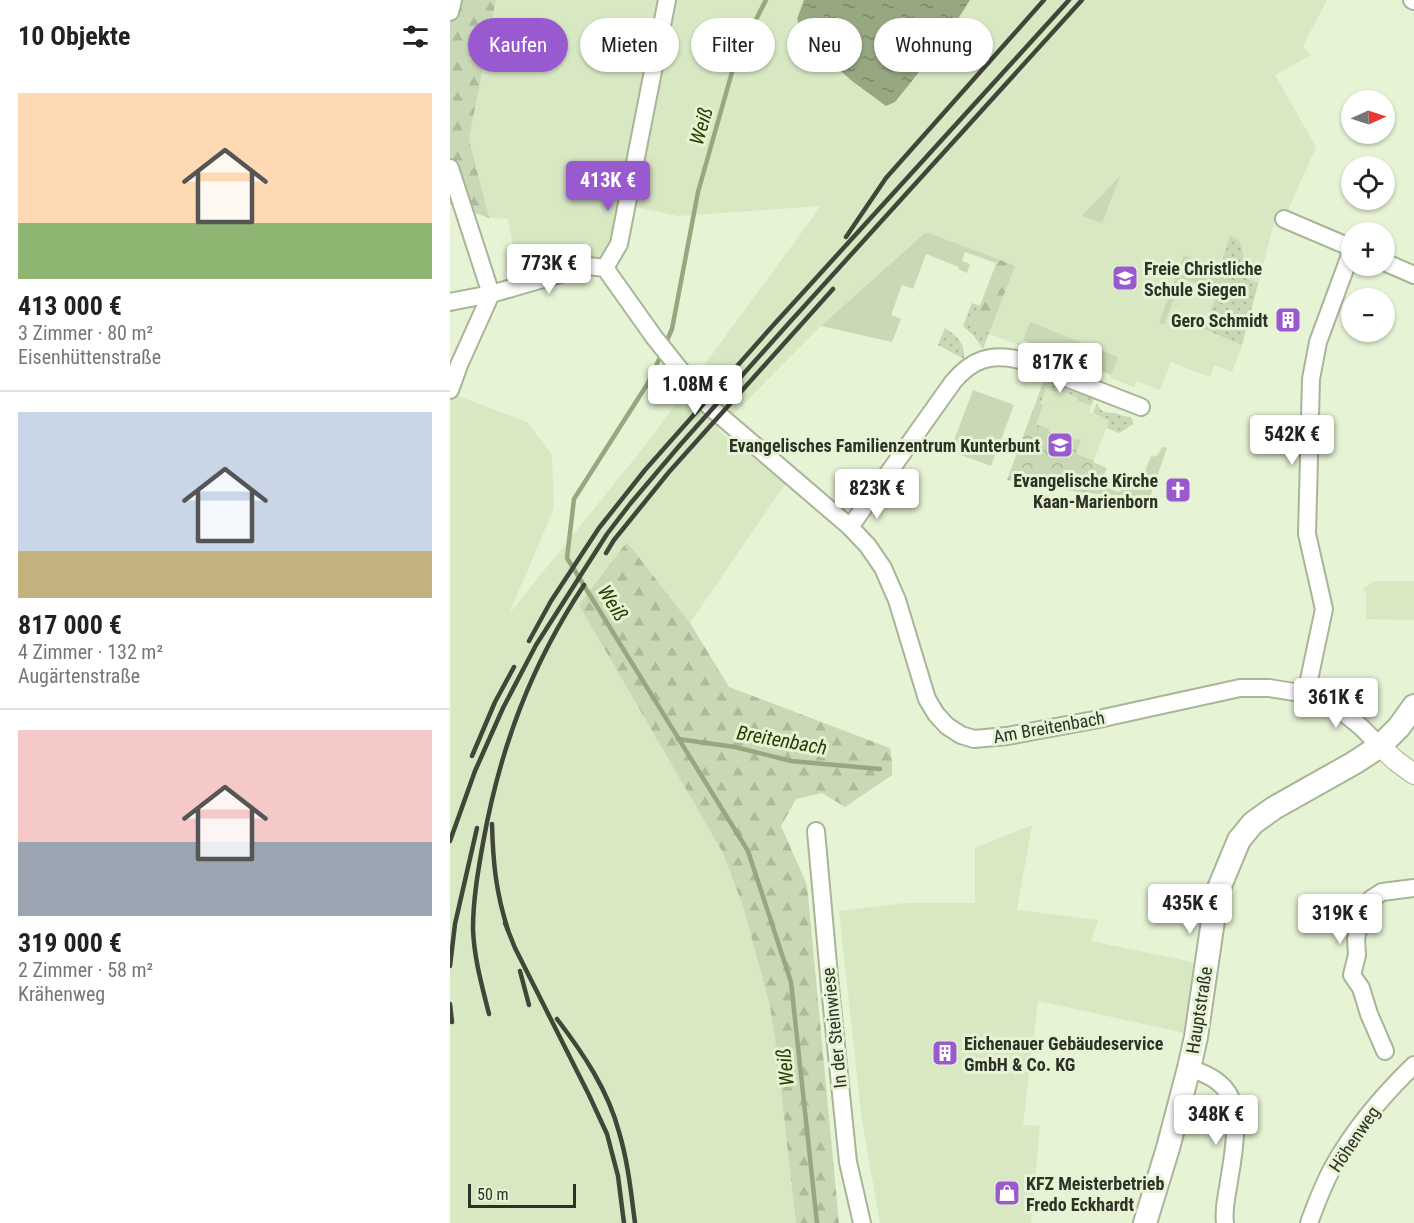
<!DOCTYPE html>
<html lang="de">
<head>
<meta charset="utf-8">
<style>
	body { margin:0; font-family:"Roboto Condensed",sans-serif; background:#f2f2f2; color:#222; height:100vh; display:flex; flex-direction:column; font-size:22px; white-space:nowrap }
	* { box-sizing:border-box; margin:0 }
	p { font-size:20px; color:#767676 }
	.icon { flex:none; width:33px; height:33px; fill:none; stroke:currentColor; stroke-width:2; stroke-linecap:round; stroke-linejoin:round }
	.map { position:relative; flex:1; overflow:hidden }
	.panel { display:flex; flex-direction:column; background:#fff; width:450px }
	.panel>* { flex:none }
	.banner { position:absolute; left:18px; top:18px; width:570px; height:54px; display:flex; gap:12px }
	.needle { width:39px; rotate:87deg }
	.buttons { position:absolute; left:891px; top:90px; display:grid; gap:12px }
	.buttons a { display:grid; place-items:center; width:54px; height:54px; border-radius:50%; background:#fff; box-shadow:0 2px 4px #0004; font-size:30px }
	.scale { position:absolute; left:18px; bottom:15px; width:108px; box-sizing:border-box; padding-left:6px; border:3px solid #2d3226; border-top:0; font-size:16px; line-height:21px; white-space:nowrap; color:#2d3226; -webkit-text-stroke:4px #e6f3d4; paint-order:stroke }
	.price { position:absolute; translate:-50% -51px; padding:0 14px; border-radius:6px; background:#fff; color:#222; font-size:20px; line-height:39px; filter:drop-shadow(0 2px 3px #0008) }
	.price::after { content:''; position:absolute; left:50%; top:36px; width:18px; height:14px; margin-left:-9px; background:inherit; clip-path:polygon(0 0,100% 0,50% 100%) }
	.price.selected { background:#995ad0; color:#fff }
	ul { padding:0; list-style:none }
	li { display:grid; align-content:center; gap:12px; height:318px; padding:0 18px }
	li+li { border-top:2px solid #e0e0e0 }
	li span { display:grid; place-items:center; height:186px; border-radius:0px; color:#555 }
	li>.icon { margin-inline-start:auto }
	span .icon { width:108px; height:108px; fill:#fffc; stroke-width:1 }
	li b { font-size:26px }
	h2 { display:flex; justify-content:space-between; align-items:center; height:72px; padding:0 18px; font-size:26px }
	.chip { padding:0 21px; border-radius:27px; background:#fff; box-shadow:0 2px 4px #0004; font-size:21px; line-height:54px }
	.chip.selected { background:#995ad0; color:#fff }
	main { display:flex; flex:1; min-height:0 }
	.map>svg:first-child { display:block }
	.built { fill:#d8e8c3 }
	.grass { fill:#c9d8b5 }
	.forest { fill:url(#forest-firs) }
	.park { fill:url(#park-crowns) }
	.garden { fill:url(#garden-dots) }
	.water { fill:url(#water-ripples) }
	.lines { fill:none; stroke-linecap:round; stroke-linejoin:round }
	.stream { stroke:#97a780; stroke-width:4.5 }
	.minor-casing { stroke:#a8b597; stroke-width:20 }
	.tertiary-casing { stroke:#a8b597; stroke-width:22 }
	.secondary-casing { stroke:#a8b597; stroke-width:26 }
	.minor { stroke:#fff; stroke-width:16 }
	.tertiary { stroke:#fff; stroke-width:20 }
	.secondary { stroke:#fff; stroke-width:22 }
	.rail { stroke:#404638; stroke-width:4.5 }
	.labels { text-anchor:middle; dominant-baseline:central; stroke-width:6; stroke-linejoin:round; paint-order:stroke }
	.poi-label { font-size:18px; font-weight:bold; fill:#2d3226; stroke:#e6f3d4; text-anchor:start }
	.street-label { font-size:18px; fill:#2d3226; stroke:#e6f3d4 }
	.water-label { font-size:20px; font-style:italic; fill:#2b3e00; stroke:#e6f3d4 }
</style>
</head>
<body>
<main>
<section class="panel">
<h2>10 Objekte<svg class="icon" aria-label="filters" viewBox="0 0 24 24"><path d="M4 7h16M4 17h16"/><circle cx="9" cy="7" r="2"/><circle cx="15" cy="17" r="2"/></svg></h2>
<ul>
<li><span style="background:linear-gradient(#ffd9b3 70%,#8fb573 0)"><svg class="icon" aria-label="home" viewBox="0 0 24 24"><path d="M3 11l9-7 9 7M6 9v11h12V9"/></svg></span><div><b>413 000 €</b><p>3 Zimmer · 80 m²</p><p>Eisenhüttenstraße</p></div></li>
<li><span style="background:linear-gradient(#c9d6e8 75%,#c2b280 0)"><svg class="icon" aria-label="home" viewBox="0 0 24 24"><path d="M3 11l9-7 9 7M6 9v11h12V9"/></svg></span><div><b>817 000 €</b><p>4 Zimmer · 132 m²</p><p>Augärtenstraße</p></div></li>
<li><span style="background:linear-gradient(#f6c9c9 60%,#9aa5b1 0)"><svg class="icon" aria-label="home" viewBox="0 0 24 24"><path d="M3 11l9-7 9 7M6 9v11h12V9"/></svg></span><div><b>319 000 €</b><p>2 Zimmer · 58 m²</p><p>Krähenweg</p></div></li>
</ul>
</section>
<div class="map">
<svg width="964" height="1223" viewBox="0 0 964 1223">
	<defs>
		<pattern id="forest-firs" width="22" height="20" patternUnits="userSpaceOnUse" patternTransform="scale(1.5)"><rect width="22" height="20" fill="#c9d8b5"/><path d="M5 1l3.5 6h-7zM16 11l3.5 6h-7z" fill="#adba9c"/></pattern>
		<pattern id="park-crowns" width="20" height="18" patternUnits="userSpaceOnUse" patternTransform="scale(1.5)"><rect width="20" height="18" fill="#c9d8b5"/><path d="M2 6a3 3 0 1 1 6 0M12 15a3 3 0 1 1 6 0" fill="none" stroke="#adba9c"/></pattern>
		<pattern id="garden-dots" width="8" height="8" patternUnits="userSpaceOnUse" patternTransform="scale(1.5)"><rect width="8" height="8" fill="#c9d8b5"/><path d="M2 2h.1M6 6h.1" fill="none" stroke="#adba9c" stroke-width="1.8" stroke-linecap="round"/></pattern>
		<pattern id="water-ripples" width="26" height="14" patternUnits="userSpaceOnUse" patternTransform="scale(1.5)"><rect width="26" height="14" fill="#97a780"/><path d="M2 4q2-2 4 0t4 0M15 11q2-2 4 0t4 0" fill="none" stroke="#7c8969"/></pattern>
	</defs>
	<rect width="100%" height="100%" fill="#e6f3d4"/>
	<g class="built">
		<path d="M 46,0 L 877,0 L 853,46 L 861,55 L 825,75 L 866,147 L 834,219 L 826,216 L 792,345 L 782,372 L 764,365 L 760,377 L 721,362 L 710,390 L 686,381 L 684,387 L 660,378 L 661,374 L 573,341 L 571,346 L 522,327 L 548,259 L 476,232 L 371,326 L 268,430 L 335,484 L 240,623 L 177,542 L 272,851 L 293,906 L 320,1006 L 326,1046 L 346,1223 L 0,1223 L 0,393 L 77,422 L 102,455 L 104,508 L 59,614 L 197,443 L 371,206 L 228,216 L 177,205 L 155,268 L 71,286 L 58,219 L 39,218 L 19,139 Z"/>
		<path d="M 596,388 L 605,392 L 606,390 L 628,398 L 628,401 L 641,406 L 639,412 L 660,420 L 643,462 L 635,493 L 557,480 L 586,402 L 590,404 Z"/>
		<path d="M 925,581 L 964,581 L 964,620 L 916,619 L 916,594 L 913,589 Z"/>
		<path d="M 582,825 L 567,910 L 648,920 L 641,941 L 747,963 L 735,1033 L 588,1001 L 573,1125 L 590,1126 L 581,1223 L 430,1223 L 412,1121 L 389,911 L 455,903 L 525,903 L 525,848 Z"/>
	</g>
	<g class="grass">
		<path d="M 670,176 L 652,223 L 632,216 Z"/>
		<path d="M 476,232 L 548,259 L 546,263 L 515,252 L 512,261 L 520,264 L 517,273 L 508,269 L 509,267 L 476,254 L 463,289 L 452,285 L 441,315 L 451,319 L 442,342 L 371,326 Z"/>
		<path d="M 734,255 L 776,272 L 768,292 L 732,278 L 714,325 L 709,323 Z"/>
		<path d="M 580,322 L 668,357 L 661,375 L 573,340 Z"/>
		<path d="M 523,390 L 564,405 L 541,466 L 500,451 Z"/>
		<path d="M 712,447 L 717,448 L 700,497 L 635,493 L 643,462 L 657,468 L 652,480 L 658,482 L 656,487 L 668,492 L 679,487 L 687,490 L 702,454 L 703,457 L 708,455 Z"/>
	</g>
	<g class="forest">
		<path d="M 0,0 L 46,0 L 19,139 L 39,218 L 0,204 Z"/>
		<path d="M 548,259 L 565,266 L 539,333 L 522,327 Z"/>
		<path d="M 177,542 L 240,623 L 279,687 L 440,748 L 442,760 L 442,775 L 395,807 L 372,793 L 346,799 L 331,826 L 357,885 L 389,1223 L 346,1223 L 326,1046 L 320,1006 L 293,906 L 272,851 L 129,605 Z"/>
	</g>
	<path class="park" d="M 586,402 L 593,405 L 586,424 L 599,429 L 598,431 L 613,437 L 614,435 L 627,440 L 628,439 L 631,440 L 626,454 L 644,461 L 635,493 L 557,480 Z"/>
	<g class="garden">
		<path d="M 780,236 L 788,239 C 795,251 794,264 792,277 L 808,283 L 792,345 L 754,329 L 775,272 L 769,270 Z"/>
		<path d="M 522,303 L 530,306 L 522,327 L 539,333 L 533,349 L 524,336 L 513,326 Z"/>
		<path d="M 495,328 C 507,336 515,343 514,359 L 488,345 Z"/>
		<path d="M 594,380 L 644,399 L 641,406 L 628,401 L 628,398 L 607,390 L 605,392 L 596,389 L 590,404 L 586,402 Z"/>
		<path d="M 647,403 C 652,414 654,412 664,413 C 671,414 673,417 680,417 L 683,420 L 683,425 L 680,425 L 679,427 L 669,433 L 657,428 L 659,420 L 643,413 Z"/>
	</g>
	<path class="water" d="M 354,0 L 520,0 L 497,36 L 461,82 L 445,102 L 436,106 L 402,81 L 356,40 L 347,19 Z"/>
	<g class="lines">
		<g class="stream">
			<path d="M 215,345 L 222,329 L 248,192 L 286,58 L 316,0"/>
			<path d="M 212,353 L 198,383 L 124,499 L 117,558 L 298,851 L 341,982 L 367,1223"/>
			<path d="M 228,739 L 285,747 L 341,761 L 430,769"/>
		</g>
		<g class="minor-casing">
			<g id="minor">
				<path d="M 962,0 L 964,1"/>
				<path d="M 0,12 L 3,0"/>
				<path d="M 0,168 L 41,294"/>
				<path d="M 834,219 L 902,248"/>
				<path d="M 934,262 L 964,275"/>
				<path d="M 155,268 L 169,244 L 217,0"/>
				<path d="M 0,302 L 41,294 L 138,266 L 155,268 L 204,337 L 259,406 L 400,527 L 418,546 L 433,568 L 447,600 L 477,699 L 486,714 L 497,726 L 511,735 L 524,739 L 557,736 L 644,720 L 790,688 L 819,688 L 856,694 L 889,709 L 911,727 L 930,746"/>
				<path d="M 0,390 L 9,365 L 41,294"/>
				<path d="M 400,527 L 503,382 C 522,359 541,353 570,360 L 691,407"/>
				<path d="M 856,694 L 874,609 L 857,534 L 861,379 L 868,342 L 902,250"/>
				<path d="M 366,831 L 380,987 L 398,1162 L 412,1223"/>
				<path d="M 935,1051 L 919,1014 L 911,988 L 902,975 L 907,955 L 906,939 L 911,915 L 921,899 L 932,892 L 964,888"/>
				<path d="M 739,1068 C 754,1073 769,1079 778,1093 C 791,1114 783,1158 779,1181 C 777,1197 773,1206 775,1223"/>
				<path d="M 859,1223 C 866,1204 873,1185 883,1167 C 904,1129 932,1096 964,1065"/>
			</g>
		</g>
		<g class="tertiary-casing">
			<path id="tertiary" d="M 930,746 L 946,761 L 964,774"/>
		</g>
		<g class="secondary-casing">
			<path id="secondary" d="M 695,1223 L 718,1148 L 739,1068 L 746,1037 L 767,893 L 789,840 L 803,823 L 824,808 L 904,763 L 930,746 L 949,727 L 964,706"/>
		</g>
		<use href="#minor" class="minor"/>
		<use href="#tertiary" class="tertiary"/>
		<use href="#secondary" class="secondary"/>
		<g class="rail">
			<path d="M 396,237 L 436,178 L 594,0"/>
			<path d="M 156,553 L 164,540 L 219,472 L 383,289"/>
			<path d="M 79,641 L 101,601 L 149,528 L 195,470 L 318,331 L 619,0"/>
			<path d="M 22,756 L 45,702 L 64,667"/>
			<path d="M 42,824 C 43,863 46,893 58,930"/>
			<path d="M 0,841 L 25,771 L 53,708 L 86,645 L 157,534 L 180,504 L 230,445 L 339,323 L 632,0"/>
			<path d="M 55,923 L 65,948 L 139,1095 L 157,1134 L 168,1176 L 174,1223"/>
			<path d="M 0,966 L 5,924 L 27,828"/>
			<path d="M 70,971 L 79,1005"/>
			<path d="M 0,1004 L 2,1022"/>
			<path d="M 39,1014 C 32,986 24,958 23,929 C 23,900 28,871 33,843 C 50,748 81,665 134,585"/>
			<path d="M 107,1019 C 133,1053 158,1090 169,1132 C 178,1162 181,1192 185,1223"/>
		</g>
	</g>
	<defs>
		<g id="school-square" transform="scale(1.35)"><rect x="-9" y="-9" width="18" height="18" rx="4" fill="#995ad0" stroke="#e6f3d4"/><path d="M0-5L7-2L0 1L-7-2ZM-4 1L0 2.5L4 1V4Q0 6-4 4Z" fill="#fff"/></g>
		<g id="building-square" transform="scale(1.35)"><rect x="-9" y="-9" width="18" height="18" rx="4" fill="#995ad0" stroke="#e6f3d4"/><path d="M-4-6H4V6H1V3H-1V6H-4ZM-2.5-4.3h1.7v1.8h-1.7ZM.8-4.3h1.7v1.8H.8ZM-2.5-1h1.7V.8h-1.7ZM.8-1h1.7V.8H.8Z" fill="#fff"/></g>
		<g id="church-square" transform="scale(1.35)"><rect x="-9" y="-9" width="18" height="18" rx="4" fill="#995ad0" stroke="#e6f3d4"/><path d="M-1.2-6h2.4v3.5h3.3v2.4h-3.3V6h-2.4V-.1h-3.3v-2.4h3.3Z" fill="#fff"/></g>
		<g id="shop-square" transform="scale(1.35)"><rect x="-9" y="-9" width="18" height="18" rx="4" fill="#995ad0" stroke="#e6f3d4"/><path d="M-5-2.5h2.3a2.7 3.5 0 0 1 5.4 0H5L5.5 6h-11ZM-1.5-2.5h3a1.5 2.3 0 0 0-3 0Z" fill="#fff"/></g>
	</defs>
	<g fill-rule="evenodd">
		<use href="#school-square" x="675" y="278"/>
		<use href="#building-square" x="838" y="320"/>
		<use href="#school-square" x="610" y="445"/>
		<use href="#church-square" x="728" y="490"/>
		<use href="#building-square" x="495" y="1053"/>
		<use href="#shop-square" x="557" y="1193"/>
	</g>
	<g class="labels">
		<g class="poi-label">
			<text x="694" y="268">Freie Christliche<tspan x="694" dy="21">Schule Siegen</tspan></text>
			<text x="818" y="320" text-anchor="end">Gero Schmidt</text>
			<text x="590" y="445" text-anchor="end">Evangelisches Familienzentrum Kunterbunt</text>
			<text x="708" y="480" text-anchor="end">Evangelische Kirche<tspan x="708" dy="21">Kaan-Marienborn</tspan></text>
			<text x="514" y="1043">Eichenauer Gebäudeservice<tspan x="514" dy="21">GmbH &amp; Co. KG</tspan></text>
			<text x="576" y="1183">KFZ Meisterbetrieb<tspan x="576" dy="21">Fredo Eckhardt</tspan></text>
		</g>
		<g class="street-label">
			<text transform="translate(599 727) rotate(-10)">Am Breitenbach</text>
			<text transform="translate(749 1010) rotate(-81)">Hauptstraße</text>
			<text transform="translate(384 1028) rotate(-96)">In der Steinwiese</text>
			<text transform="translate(904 1139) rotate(-56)">Höhenweg</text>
		</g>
		<g class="water-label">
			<text transform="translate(251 126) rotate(-74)">Weiß</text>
			<text transform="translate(163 603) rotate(58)">Weiß</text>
			<text transform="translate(332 740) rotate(10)">Breitenbach</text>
			<text transform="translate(335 1067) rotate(-96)">Weiß</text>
		</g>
	</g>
</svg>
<div class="buttons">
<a><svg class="needle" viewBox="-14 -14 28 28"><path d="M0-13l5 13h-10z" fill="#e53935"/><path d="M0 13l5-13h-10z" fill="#767676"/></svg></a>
<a><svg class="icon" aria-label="locate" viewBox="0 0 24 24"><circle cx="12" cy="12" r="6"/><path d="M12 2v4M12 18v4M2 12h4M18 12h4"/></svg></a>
<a>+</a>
<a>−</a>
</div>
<div class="scale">50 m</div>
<b class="price selected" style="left:158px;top:212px">413K €</b>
<b class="price" style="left:99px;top:295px">773K €</b>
<b class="price" style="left:610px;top:394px">817K €</b>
<b class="price" style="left:245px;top:416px">1.08M €</b>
<b class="price" style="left:842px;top:466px">542K €</b>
<b class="price" style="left:427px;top:520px">823K €</b>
<b class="price" style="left:886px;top:729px">361K €</b>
<b class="price" style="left:740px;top:935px">435K €</b>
<b class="price" style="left:890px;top:945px">319K €</b>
<b class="price" style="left:766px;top:1146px">348K €</b>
<div class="banner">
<a class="chip selected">Kaufen</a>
<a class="chip">Mieten</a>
<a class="chip">Filter</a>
<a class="chip">Neu</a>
<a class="chip">Wohnung</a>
</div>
</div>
</main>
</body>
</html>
